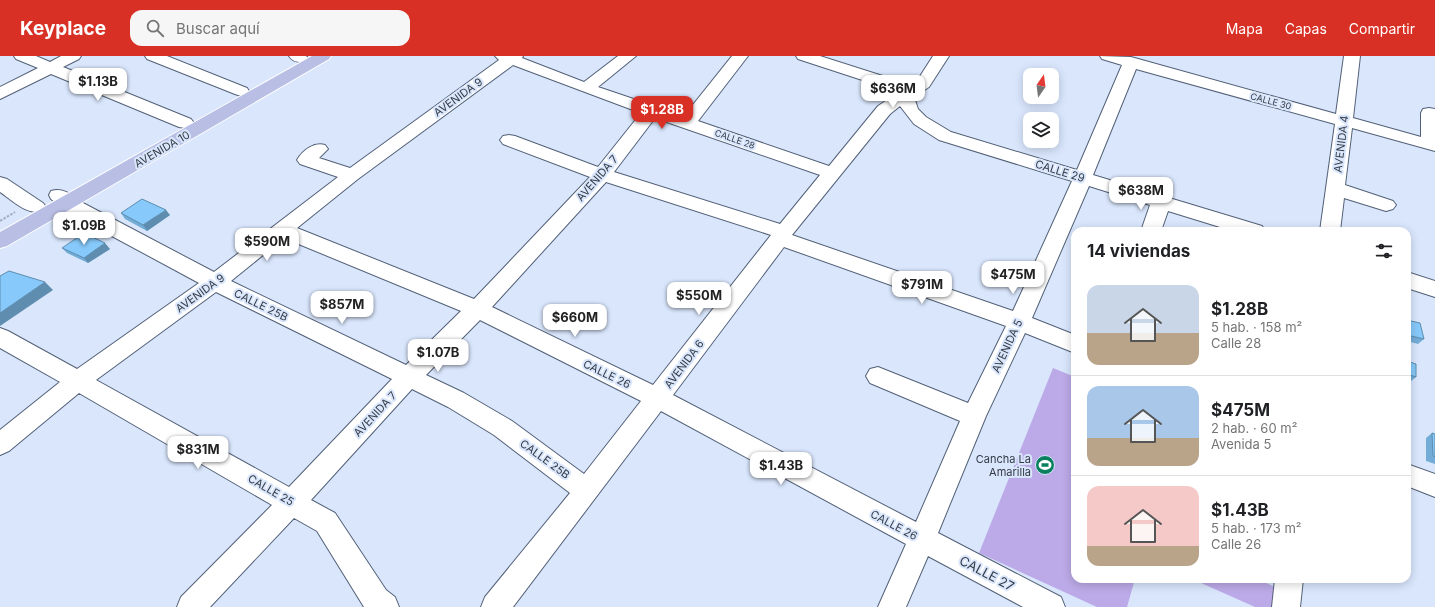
<!DOCTYPE html>
<html lang="es">
<head>
<meta charset="utf-8">
<style>
	body { margin:0; font-family:Inter,sans-serif; background:#f6f6f6; color:#202124; height:100vh; display:flex; flex-direction:column; font-size:15px; white-space:nowrap }
	* { box-sizing:border-box; margin:0 }
	p { font-size:13px; color:#757577 }
	.icon { flex:none; width:22px; height:22px; fill:none; stroke:currentColor; stroke-width:2; stroke-linecap:round; stroke-linejoin:round }
	.map { position:relative; flex:1; overflow:hidden }
	.details { position:absolute; left:1071px; top:171px; width:340px; height:356px; display:flex; flex-direction:column; background:#fff; border-radius:12px; box-shadow:0 2px 10px #0003 }
	.details>* { flex:none }
	.needle { width:26px; rotate:14deg }
	.tools { position:absolute; left:1023px; top:12px; display:grid; gap:8px }
	.tools a { display:grid; place-items:center; width:36px; height:36px; border-radius:8px; background:#fff; box-shadow:0 2px 10px #0003; font-size:20px }
	.price { position:absolute; translate:-50% -34px; padding:0 9px; border-radius:8px; background:#fff; color:#222; font-size:13px; line-height:26px; filter:drop-shadow(0 1px 2px #0008) }
	.price::after { content:''; position:absolute; left:50%; top:24px; width:12px; height:9px; margin-left:-6px; background:inherit; clip-path:polygon(0 0,100% 0,50% 100%) }
	.price.selected { background:#d93025; color:#fff }
	ul { padding:0; list-style:none }
	li { display:flex; align-items:center; gap:12px; height:100px; padding:0 16px }
	li+li { border-top:1px solid #e0e0e0 }
	li span { display:grid; place-items:center; flex:none; width:112px; height:80px; border-radius:12px; color:#555 }
	li>.icon { margin-inline-start:auto }
	span .icon { width:48px; height:48px; fill:#fffc; stroke-width:1 }
	li b { font-size:17px }
	h2 { display:flex; justify-content:space-between; align-items:center; height:48px; padding:0 16px; font-size:17px }
	header { display:flex; align-items:center; gap:24px; box-sizing:border-box; height:56px; padding:0 20px; background:#d93025; color:#fff }
	header strong { font-size:19px }
	nav { display:flex; gap:22px; margin-inline-start:auto; font-size:14px }
	.search { width:280px; height:36px; background:#f6f6f6; display:flex; align-items:center; gap:10px; box-sizing:border-box; padding:0 14px; border-radius:12px; color:#757577; font-size:15px }
	.map>svg:first-child { display:block }
	.green { fill:#bcaae8 }
	.lines { fill:none; stroke-linecap:round; stroke-linejoin:round }
	.minor-casing { stroke:#526077; stroke-width:2 }
	.major-casing { stroke:#fff; stroke-width:2 }
	.path { stroke:#a1acbf; stroke-width:2; stroke-dasharray:2.5 1.5; stroke-linecap:butt }
	.minor { fill:#fff; fill-rule:evenodd }
	.major { fill:#b9bee4; fill-rule:evenodd }
	.wall { fill:#73add7 }
	.shaded-wall { fill:#5e8daf }
	.building { fill:#86c9fa; stroke:#5e8daf }
	.labels { text-anchor:middle; dominant-baseline:central; stroke-width:4; stroke-linejoin:round; paint-order:stroke }
	.far-street-label { font-size:9px; fill:#343b46; stroke:#d9e6fc }
	.street-label { font-size:11px; fill:#343b46; stroke:#d9e6fc }
	.poi-label { font-size:11px; fill:#343b46; stroke:#d9e6fc; text-anchor:end }
	.near-street-label { font-size:13px; fill:#343b46; stroke:#d9e6fc }
</style>
</head>
<body>
<header>
<strong>Keyplace</strong>
<div class="search"><svg class="icon" aria-label="search" viewBox="0 0 24 24"><circle cx="10" cy="10" r="6"/><path d="M15 15l6 6"/></svg>Buscar aquí</div>
<nav><a>Mapa</a><a>Capas</a><a>Compartir</a></nav>
</header>
<div class="map">
<svg width="1435" height="551" viewBox="0 0 1435 551">
	<rect width="100%" height="100%" fill="#d9e6fc"/>
	<g class="green">
		<path d="M 1053,312 L 1075,321 L 1075,523 L 1135,523 L 1127,551 L 1097,551 L 979,497 Z"/>
		<path d="M 1202,523 L 1258,523 L 1281,534 L 1280,551 L 1255,551 L 1201,527 Z"/>
	</g>
	<g class="lines">
		<g class="minor-casing">
			<g id="minor">
				<path d="M 14,0 L 36,0 L 50,6 L 61,0 L 81,0 L 79,3 L 63,11 L 191,63 L 194,67 L 191,71 L 185,72 L 179,71 L 51,18 L 0,43 L 0,31 L 38,12 L 16,3 Z"/>
				<path d="M 145,0 L 167,0 L 247,32 L 249,35 L 247,38 L 241,40 L 235,38 L 147,3 Z"/>
				<path d="M 289,0 L 306,0 L 308,2 L 306,5 C 298,7 293,6 289,0 Z"/>
				<path d="M 495,0 L 523,0 L 522,2 L 584,26 L 618,0 L 636,0 L 598,31 L 684,60 L 732,0 L 748,0 L 698,65 L 829,110 L 878,50 L 899,36 L 798,3 L 796,0 L 820,0 L 911,29 L 917,25 L 933,0 L 949,0 L 929,31 L 914,41 L 918,53 L 926,61 L 951,76 L 1077,114 L 1122,9 L 1102,3 L 1100,0 L 1131,1 L 1336,58 L 1344,0 L 1360,0 L 1353,62 L 1421,81 L 1421,57 L 1423,53 L 1429,52 L 1435,53 L 1435,95 L 1352,72 L 1345,129 L 1393,145 L 1396,149 L 1393,153 L 1386,155 L 1344,142 L 1340,175 L 1320,175 L 1335,68 L 1136,13 L 1093,119 L 1262,170 L 1265,175 L 1233,175 L 1168,155 L 1161,175 L 1141,175 L 1150,149 L 1089,130 L 1032,262 L 1075,279 L 1075,297 L 1025,277 L 986,360 L 938,477 L 1061,541 L 1065,551 L 1023,551 L 928,500 L 906,551 L 878,551 L 906,488 L 661,355 L 513,551 L 481,551 L 485,541 L 570,437 L 494,379 L 448,351 L 412,333 L 311,444 L 335,457 L 386,534 L 395,541 L 399,551 L 364,551 L 317,475 L 294,462 L 210,551 L 177,551 L 181,541 L 272,449 L 79,337 L 9,395 L 0,399 L 0,374 L 60,326 L 0,292 L 0,272 L 8,275 L 77,313 L 199,227 L 69,157 L 51,143 L 49,139 L 51,135 C 64,131 73,140 83,147 L 214,216 L 338,121 L 300,108 L 297,104 C 303,94 314,86 325,89 L 328,93 L 319,102 L 350,112 L 499,4 ZM 513,9 L 641,57 L 598,111 L 515,80 L 509,79 L 503,80 L 500,84 L 503,88 L 590,121 L 474,243 L 297,172 L 358,123 ZM 900,50 L 914,68 L 939,84 L 1072,125 L 1013,255 L 792,179 L 890,58 ZM 655,62 L 820,119 L 780,168 L 614,116 ZM 606,126 L 771,179 L 653,329 L 492,251 ZM 284,182 L 461,255 L 406,309 L 231,225 ZM 784,191 L 1006,270 L 968,347 L 878,311 L 870,313 L 866,320 L 870,327 L 960,365 L 916,466 L 673,339 ZM 216,236 L 392,323 L 289,431 L 96,324 ZM 480,264 L 641,345 L 584,418 L 512,365 L 464,337 L 426,319 Z"/>
				<path d="M 0,121 L 7,123 L 43,147 L 46,151 L 43,155 C 27,160 12,144 0,136 Z"/>
				<path d="M 1407,216 L 1435,225 L 1435,241 L 1407,232 Z"/>
				<path d="M 1407,408 L 1435,418 L 1435,441 L 1407,430 Z"/>
				<path d="M 1275,523 L 1303,523 L 1300,551 L 1272,551 Z"/>
			</g>
		</g>
		<g class="major-casing">
			<path id="major" d="M 312,0 L 331,0 L 329,3 L 7,190 L 0,192 L 0,176 Z"/>
		</g>
		<path class="path" d="M 0,165 L 15,156"/>
		<use href="#minor" class="minor"/>
		<use href="#major" class="major"/>
	</g>
	<g class="wall">
		<path d="M 121,157 L 170,159 L 147,175 L 125,163 Z"/>
		<path d="M 62,192 L 110,193 L 88,207 L 67,197 Z"/>
		<path d="M 1407,264 L 1424,283 L 1418,288 L 1407,285 Z"/>
		<path d="M 1407,305 L 1416,321 L 1410,326 L 1407,325 Z"/>
		<path d="M 1432,377 L 1435,378 L 1435,408 L 1426,405 L 1426,382 Z"/>
	</g>
	<g class="shaded-wall">
		<path d="M 166,154 L 170,159 L 147,175 L 143,169 Z"/>
		<path d="M 105,187 L 110,193 L 88,207 L 84,202 Z"/>
		<path d="M 45,226 L 53,234 L 0,270 L 0,257 Z"/>
	</g>
	<g class="building">
		<path d="M 142,143 L 166,154 L 143,169 L 121,157 Z"/>
		<path d="M 84,177 L 105,187 L 84,202 L 62,192 Z"/>
		<path d="M 9,215 L 45,226 L 0,257 L 0,220 Z"/>
		<path d="M 1407,264 L 1420,267 L 1424,283 L 1407,279 Z"/>
		<path d="M 1407,305 L 1416,308 L 1416,321 L 1407,318 Z"/>
		<path d="M 1432,377 L 1435,378 L 1435,401 L 1433,400 Z"/>
	</g>
	<defs>
		<g id="stadium-disc" transform="scale(1)"><circle r="9.5" fill="#08805e" stroke="#d9e6fc"/><path d="M0-5a6.5 5 0 1 0 0 10a6.5 5 0 1 0 0-10ZM-3.5-1.8h7v3.6h-7Z" fill="#fff"/></g>
	</defs>
	<g fill-rule="evenodd">
		<use href="#stadium-disc" x="1045" y="409"/>
	</g>
	<g class="labels">
		<g class="far-street-label">
			<text transform="translate(1271 45) rotate(15)">CALLE 30</text>
			<text transform="translate(735 83) rotate(19)">CALLE 28</text>
		</g>
		<g class="street-label">
			<text transform="translate(458 41) rotate(-36)">AVENIDA 9</text>
			<text transform="translate(1341 88) rotate(-83)">AVENIDA 4</text>
			<text transform="translate(162 93) rotate(-30)">AVENIDA 10</text>
			<text transform="translate(1060 115) rotate(17)">CALLE 29</text>
			<text transform="translate(597 122) rotate(-49)">AVENIDA 7</text>
			<text transform="translate(200 237) rotate(-36)">AVENIDA 9</text>
			<text transform="translate(261 249) rotate(26)">CALLE 25B</text>
			<text transform="translate(1007 290) rotate(-65)">AVENIDA 5</text>
			<text transform="translate(684 308) rotate(-53)">AVENIDA 6</text>
			<text transform="translate(607 318) rotate(26)">CALLE 26</text>
			<text transform="translate(375 358) rotate(-47)">AVENIDA 7</text>
			<text transform="translate(545 403) rotate(36)">CALLE 25B</text>
			<text transform="translate(271 434) rotate(30)">CALLE 25</text>
			<text transform="translate(894 469) rotate(28)">CALLE 26</text>
		</g>
		<g class="poi-label">
			<text x="1031" y="403">Cancha La<tspan x="1031" dy="13">Amarilla</tspan></text>
		</g>
		<g class="near-street-label">
			<text transform="translate(987 517) rotate(28)">CALLE 27</text>
		</g>
	</g>
</svg>
<div class="tools">
<a><svg class="needle" viewBox="-14 -14 28 28"><path d="M0-13l5 13h-10z" fill="#e53935"/><path d="M0 13l5-13h-10z" fill="#757577"/></svg></a>
<a><svg class="icon" aria-label="layers" viewBox="0 0 24 24"><path d="M12 4l9 5-9 5-9-5zM3 14l9 5 9-5"/></svg></a>
</div>
<b class="price" style="left:98px;top:46px">$1.13B</b>
<b class="price" style="left:893px;top:53px">$636M</b>
<b class="price selected" style="left:662px;top:74px">$1.28B</b>
<b class="price" style="left:1141px;top:155px">$638M</b>
<b class="price" style="left:84px;top:190px">$1.09B</b>
<b class="price" style="left:267px;top:206px">$590M</b>
<b class="price" style="left:1013px;top:239px">$475M</b>
<b class="price" style="left:922px;top:249px">$791M</b>
<b class="price" style="left:699px;top:260px">$550M</b>
<b class="price" style="left:342px;top:269px">$857M</b>
<b class="price" style="left:575px;top:282px">$660M</b>
<b class="price" style="left:438px;top:317px">$1.07B</b>
<b class="price" style="left:198px;top:414px">$831M</b>
<b class="price" style="left:781px;top:430px">$1.43B</b>
<section class="details">
<h2>14 viviendas<svg class="icon" aria-label="filters" viewBox="0 0 24 24"><path d="M4 7h16M4 17h16"/><circle cx="9" cy="7" r="2"/><circle cx="15" cy="17" r="2"/></svg></h2>
<ul>
<li><span style="background:linear-gradient(#c9d6e8 60%,#b9a48a 0)"><svg class="icon" aria-label="home" viewBox="0 0 24 24"><path d="M3 11l9-7 9 7M6 9v11h12V9"/></svg></span><div><b>$1.28B</b><p>5 hab. · 158 m²</p><p>Calle 28</p></div></li>
<li><span style="background:linear-gradient(#a9c7e8 65%,#b9a48a 0)"><svg class="icon" aria-label="home" viewBox="0 0 24 24"><path d="M3 11l9-7 9 7M6 9v11h12V9"/></svg></span><div><b>$475M</b><p>2 hab. · 60 m²</p><p>Avenida 5</p></div></li>
<li><span style="background:linear-gradient(#f6c9c9 75%,#b9a48a 0)"><svg class="icon" aria-label="home" viewBox="0 0 24 24"><path d="M3 11l9-7 9 7M6 9v11h12V9"/></svg></span><div><b>$1.43B</b><p>5 hab. · 173 m²</p><p>Calle 26</p></div></li>
</ul>
</section>
</div>
</body>
</html>
